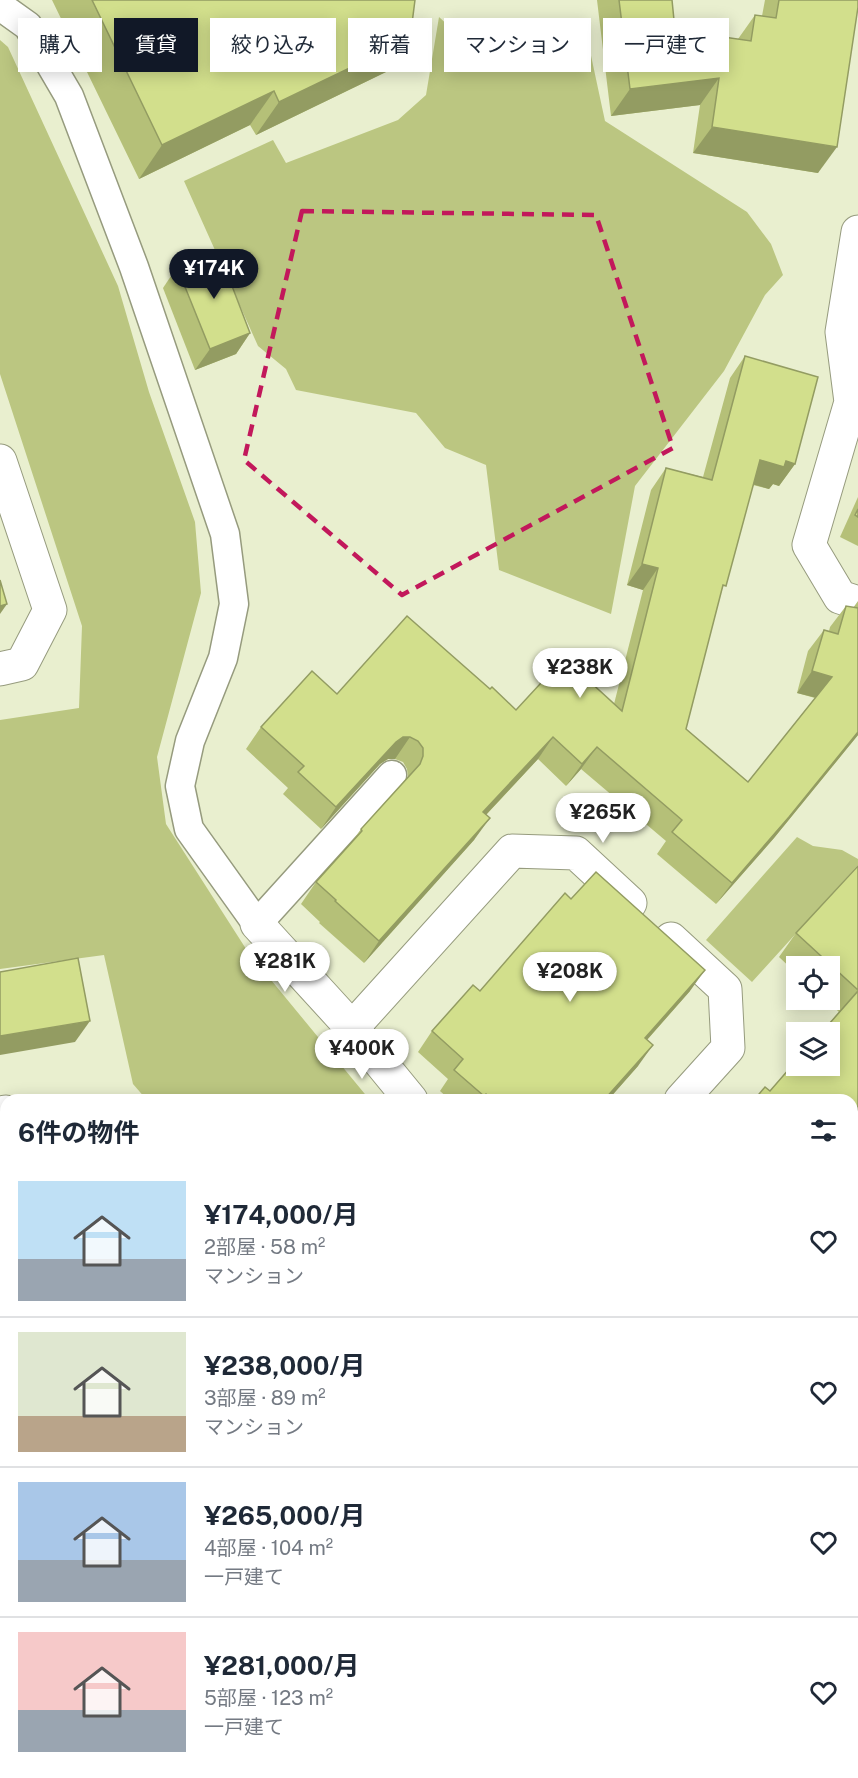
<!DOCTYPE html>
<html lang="ja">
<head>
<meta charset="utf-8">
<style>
	body { margin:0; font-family:"Public Sans","Noto Sans JP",sans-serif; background:#f6f6f7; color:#1f2937; height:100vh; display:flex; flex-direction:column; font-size:22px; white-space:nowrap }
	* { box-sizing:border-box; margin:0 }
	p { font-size:20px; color:#747a83 }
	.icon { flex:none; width:33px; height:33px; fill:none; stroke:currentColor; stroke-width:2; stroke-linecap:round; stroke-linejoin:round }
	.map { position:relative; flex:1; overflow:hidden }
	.side { position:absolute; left:0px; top:1094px; width:858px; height:686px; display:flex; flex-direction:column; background:#fff; border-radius:18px 18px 0 0; box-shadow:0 3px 15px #0003 }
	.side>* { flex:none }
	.banner { position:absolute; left:18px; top:18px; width:822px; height:54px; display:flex; gap:12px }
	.tools { position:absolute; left:786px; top:956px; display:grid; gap:12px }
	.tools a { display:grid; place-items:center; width:54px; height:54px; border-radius:0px; background:#fff; box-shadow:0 3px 15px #0003; font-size:30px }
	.price { position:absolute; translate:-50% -51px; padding:0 14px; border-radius:21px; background:#fff; color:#222; font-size:20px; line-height:39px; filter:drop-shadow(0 2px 3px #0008) }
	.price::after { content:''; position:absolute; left:50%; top:36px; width:18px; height:14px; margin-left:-9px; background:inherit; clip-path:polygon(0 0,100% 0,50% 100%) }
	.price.selected { background:#111827; color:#fff }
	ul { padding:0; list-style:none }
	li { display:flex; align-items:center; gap:18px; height:150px; padding:0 18px }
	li+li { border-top:2px solid #e0e1e3 }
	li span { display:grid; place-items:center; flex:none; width:168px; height:120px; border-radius:0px; color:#555 }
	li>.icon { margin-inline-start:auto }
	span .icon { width:72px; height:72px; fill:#fffc; stroke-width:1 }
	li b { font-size:26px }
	h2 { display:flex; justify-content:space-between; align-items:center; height:72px; padding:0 18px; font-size:26px }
	.pill { padding:0 21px; border-radius:0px; background:#fff; box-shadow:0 3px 15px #0003; font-size:21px; line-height:54px }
	.pill.selected { background:#111827; color:#fff }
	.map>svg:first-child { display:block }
	.green { fill:#bbc681 }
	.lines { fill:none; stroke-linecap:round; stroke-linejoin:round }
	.lane-casing { stroke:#969b7e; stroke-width:31 }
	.street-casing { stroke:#969b7e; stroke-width:35 }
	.lane { stroke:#fff; stroke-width:28 }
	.street { stroke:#fff; stroke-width:33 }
	.wall { fill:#b5c078 }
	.shaded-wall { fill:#939c62 }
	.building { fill:#d2df8c; stroke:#939c62; stroke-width:1.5 }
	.marked { fill:none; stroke:#c2185b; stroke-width:4.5; stroke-dasharray:12 8; stroke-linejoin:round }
</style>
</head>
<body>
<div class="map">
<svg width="858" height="1778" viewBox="0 0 858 1778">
	<rect width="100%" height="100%" fill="#e9efcf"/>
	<g class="green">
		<path d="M 439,17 L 485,59 L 587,37 L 605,121 L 747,212 L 771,244 L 783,275 L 765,295 L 724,371 L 635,486 L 611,614 L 499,570 L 486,465 L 445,448 L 416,413 L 296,390 L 286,369 L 258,346 L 184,181 L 273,140 L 286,163 L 398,120 L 426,95 Z"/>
		<path d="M 0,40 L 8,47 L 118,286 L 149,392 L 195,522 L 201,593 L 157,757 L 166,824 L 248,952 L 369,1099 L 146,1099 L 133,1084 L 104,955 L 0,969 L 0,720 L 79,708 L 82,626 L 0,374 Z"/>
		<path d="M 797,837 L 813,846 L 842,850 L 858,859 L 858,865 L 752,982 L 706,940 Z"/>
		<path d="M 362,1773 L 693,1773 L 693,1778 L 361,1778 Z"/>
	</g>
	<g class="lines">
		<g class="lane-casing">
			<g id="lane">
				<path d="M 0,6 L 28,26 L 69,96 L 134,267 L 225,534 L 234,604 L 223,658 L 190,741 L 180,786 L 189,829 L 257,924 L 392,775"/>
				<path d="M 711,1773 L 712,1778"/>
			</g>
		</g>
		<g class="street-casing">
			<g id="street">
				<path d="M 858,232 L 842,332 L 851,402 L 809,545 L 840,597 L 858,603"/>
				<path d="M 0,461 L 50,610 L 22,664 L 0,669"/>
				<path d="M 257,924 L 352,1028 L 411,1100"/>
				<path d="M 671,939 L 725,989 L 728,1048 L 681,1100"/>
				<path d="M 352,1028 L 512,851 L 576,853 L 630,903"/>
				<path d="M 0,1113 L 6,1112"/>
				<path d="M 0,1417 L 6,1418"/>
				<path d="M 852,1757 L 858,1752"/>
				<path d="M 143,1773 L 143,1778"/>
				<path d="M 830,1778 L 835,1773"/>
			</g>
		</g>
		<use href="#lane" class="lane"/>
		<use href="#street" class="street"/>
	</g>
	<g class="wall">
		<path d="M 52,0 L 415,0 L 386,72 L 256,135 L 250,125 L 139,179 Z"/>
		<path d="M 597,0 L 672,0 L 675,30 L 738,39 L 755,15 L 762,16 L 765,0 L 858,0 L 818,173 L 693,153 L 700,105 L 611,116 Z"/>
		<path d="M 177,267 L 250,333 L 236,354 L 195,370 L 163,288 Z"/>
		<path d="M 745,356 L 795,464 L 779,486 L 773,484 L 769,489 L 753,485 L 721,593 L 686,729 L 748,782 L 815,698 L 797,693 L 808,651 L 824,630 L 829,631 L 830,627 L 846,606 L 853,608 L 858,601 L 858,735 L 774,838 L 716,904 L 657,854 L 666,841 L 581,769 L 566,786 L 538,759 L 486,815 L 474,840 L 364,963 L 319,923 L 320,922 L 301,904 L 316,882 L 350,845 L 361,829 L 408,777 L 407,769 L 403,762 L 395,759 L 388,759 L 380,764 L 321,829 L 283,794 L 288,788 L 246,749 L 261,727 L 337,694 L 490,689 L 516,710 L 614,704 L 643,590 L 627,585 L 651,490 L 666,468 L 703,477 L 730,378 Z"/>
		<path d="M 858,497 L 858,546 L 840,537 Z"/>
		<path d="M 858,866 L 858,1110 L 852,1117 L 852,1100 L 770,1091 L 839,1012 L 825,999 L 830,999 L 830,966 L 796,966 L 796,973 L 779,957 L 796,933 Z"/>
		<path d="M 571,899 L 690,991 L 647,1040 L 638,1066 L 608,1100 L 450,1100 L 440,1091 L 448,1079 L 418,1052 L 432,1031 L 480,991 Z"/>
		<path d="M 852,1402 L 858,1408 L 858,1473 L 852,1469 Z"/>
		<rect x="187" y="1773" width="146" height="5"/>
	</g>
	<g class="shaded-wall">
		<path d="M 410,39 L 386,72 L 256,135 L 279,102 Z"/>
		<path d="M 719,78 L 700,105 L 611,116 L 630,89 Z"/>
		<path d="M 274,91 L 250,125 L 139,179 L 162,145 Z"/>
		<path d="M 712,127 L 837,147 L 818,173 L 693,153 Z"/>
		<path d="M 250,333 L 236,354 L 195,370 L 210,349 Z"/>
		<path d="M 760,460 L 786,461 L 795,464 L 779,486 L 773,484 L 769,489 L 745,482 Z"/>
		<path d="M 642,564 L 658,568 L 643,590 L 627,585 Z"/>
		<path d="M 7,604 L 0,614 L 0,606 Z"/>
		<path d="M 812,671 L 832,677 L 817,698 L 797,693 Z"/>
		<path d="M 858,732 L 858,735 L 774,838 L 716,904 L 732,883 Z"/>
		<path d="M 403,737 L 410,737 L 395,759 L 388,759 L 380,764 L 321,829 L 336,807 L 396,742 Z"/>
		<path d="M 553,737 L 538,759 L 468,834 L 483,812 Z"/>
		<path d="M 597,747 L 581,769 L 566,786 L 582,764 Z"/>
		<path d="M 490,818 L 474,840 L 364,963 L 379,941 Z"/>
		<path d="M 705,970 L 690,991 L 630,1059 L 645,1038 Z"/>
		<path d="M 90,1021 L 75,1042 L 0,1055 L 0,1036 Z"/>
		<path d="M 653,1045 L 638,1066 L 608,1100 L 604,1100 Z"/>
		<path d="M 858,1106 L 858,1110 L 852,1117 L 852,1113 Z"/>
		<rect x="0" y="1330" width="6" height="21"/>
		<path d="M 858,1585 L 858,1595 L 852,1600 L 852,1591 Z"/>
	</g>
	<g class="building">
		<path d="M 92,0 L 415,0 L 410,39 L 279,102 L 274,91 L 162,145 Z"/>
		<path d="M 619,0 L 672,0 L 675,30 L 751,41 L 755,15 L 776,18 L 779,0 L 858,0 L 858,7 L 837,147 L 712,127 L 719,78 L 630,89 Z"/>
		<path d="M 219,252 L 250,333 L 210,349 L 177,267 Z"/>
		<path d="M 745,356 L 818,377 L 795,464 L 786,461 L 784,467 L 760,460 L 726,586 L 723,585 L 686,729 L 748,782 L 832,677 L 812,671 L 824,630 L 838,634 L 846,606 L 858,608 L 858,732 L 789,817 L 732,883 L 672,832 L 682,820 L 597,747 L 582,764 L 553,737 L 483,812 L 490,818 L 379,941 L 335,901 L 336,900 L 316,882 L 362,831 L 361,829 L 420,764 L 423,756 L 423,748 L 418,741 L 410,737 L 403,737 L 396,742 L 336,807 L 298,772 L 304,766 L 261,727 L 312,671 L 337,694 L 407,616 L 490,689 L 492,687 L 516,710 L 564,658 L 622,711 L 658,568 L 642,564 L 666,468 L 712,480 Z"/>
		<path d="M 858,509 L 858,517 L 855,515 Z"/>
		<path d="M 0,580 L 7,604 L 0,606 Z"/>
		<path d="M 858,866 L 858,990 L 796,933 Z"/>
		<path d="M 596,872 L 705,970 L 645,1038 L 653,1045 L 604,1100 L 492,1100 L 486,1094 L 484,1096 L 454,1070 L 463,1059 L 432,1031 L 473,985 L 480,991 L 565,893 L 571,899 Z"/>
		<path d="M 78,958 L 90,1021 L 0,1036 L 0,972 Z"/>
		<path d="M 858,991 L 858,1106 L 852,1113 L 852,1100 L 754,1100 L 765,1087 L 770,1091 L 796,1061 L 796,1065 L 830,1065 L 830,1032 L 822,1032 Z"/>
		<path d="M 6,1162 L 6,1330 L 0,1330 L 0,1163 Z"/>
		<path d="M 852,1402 L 858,1408 L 858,1448 L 852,1444 Z"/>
		<path d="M 852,1476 L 858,1482 L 858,1585 L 852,1591 Z"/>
		<path d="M 6,1510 L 6,1773 L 92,1773 L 92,1778 L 0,1778 L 0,1518 Z"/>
		<rect x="202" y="1773" width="131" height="5"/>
	</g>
	<path class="marked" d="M 302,211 L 596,215 L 673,448 L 402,595 L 244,460 Z"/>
</svg>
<div class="tools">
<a><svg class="icon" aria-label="locate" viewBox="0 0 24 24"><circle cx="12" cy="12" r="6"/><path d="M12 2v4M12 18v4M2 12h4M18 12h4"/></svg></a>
<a><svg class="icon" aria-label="layers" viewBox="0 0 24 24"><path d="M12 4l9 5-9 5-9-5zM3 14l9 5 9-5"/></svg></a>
</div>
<b class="price selected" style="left:214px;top:300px">¥174K</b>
<b class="price" style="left:580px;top:699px">¥238K</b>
<b class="price" style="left:603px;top:844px">¥265K</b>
<b class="price" style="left:285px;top:993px">¥281K</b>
<b class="price" style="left:570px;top:1003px">¥208K</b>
<b class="price" style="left:362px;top:1080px">¥400K</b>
<div class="banner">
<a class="pill">購入</a>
<a class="pill selected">賃貸</a>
<a class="pill">絞り込み</a>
<a class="pill">新着</a>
<a class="pill">マンション</a>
<a class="pill">一戸建て</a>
</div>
<section class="side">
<h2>6件の物件<svg class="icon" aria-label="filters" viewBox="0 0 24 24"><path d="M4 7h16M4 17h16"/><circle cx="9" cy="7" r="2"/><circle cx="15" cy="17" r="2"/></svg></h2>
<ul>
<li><span style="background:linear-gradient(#bfe0f5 65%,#9aa5b1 0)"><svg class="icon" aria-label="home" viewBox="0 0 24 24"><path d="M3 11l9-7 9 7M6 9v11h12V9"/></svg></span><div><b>¥174,000/月</b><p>2部屋 · 58 m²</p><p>マンション</p></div><svg class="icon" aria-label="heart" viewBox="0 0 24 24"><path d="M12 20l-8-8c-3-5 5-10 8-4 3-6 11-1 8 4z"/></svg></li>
<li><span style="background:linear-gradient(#dfe7d0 70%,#b9a48a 0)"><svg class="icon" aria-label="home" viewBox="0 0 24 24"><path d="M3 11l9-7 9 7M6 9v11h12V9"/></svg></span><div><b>¥238,000/月</b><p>3部屋 · 89 m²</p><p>マンション</p></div><svg class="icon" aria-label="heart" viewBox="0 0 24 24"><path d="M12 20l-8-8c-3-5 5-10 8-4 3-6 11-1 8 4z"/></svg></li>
<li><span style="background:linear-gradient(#a9c7e8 65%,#9aa5b1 0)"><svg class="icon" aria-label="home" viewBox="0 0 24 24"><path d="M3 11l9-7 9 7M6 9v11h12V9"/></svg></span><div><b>¥265,000/月</b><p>4部屋 · 104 m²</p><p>一戸建て</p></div><svg class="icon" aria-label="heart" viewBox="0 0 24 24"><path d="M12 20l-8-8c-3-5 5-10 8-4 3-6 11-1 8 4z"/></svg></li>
<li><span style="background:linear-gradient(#f6c9c9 65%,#9aa5b1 0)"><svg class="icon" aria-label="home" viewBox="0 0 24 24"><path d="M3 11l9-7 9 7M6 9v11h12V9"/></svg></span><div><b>¥281,000/月</b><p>5部屋 · 123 m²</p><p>一戸建て</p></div><svg class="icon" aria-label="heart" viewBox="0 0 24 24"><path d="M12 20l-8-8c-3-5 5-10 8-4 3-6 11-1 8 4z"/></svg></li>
</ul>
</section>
</div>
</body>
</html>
